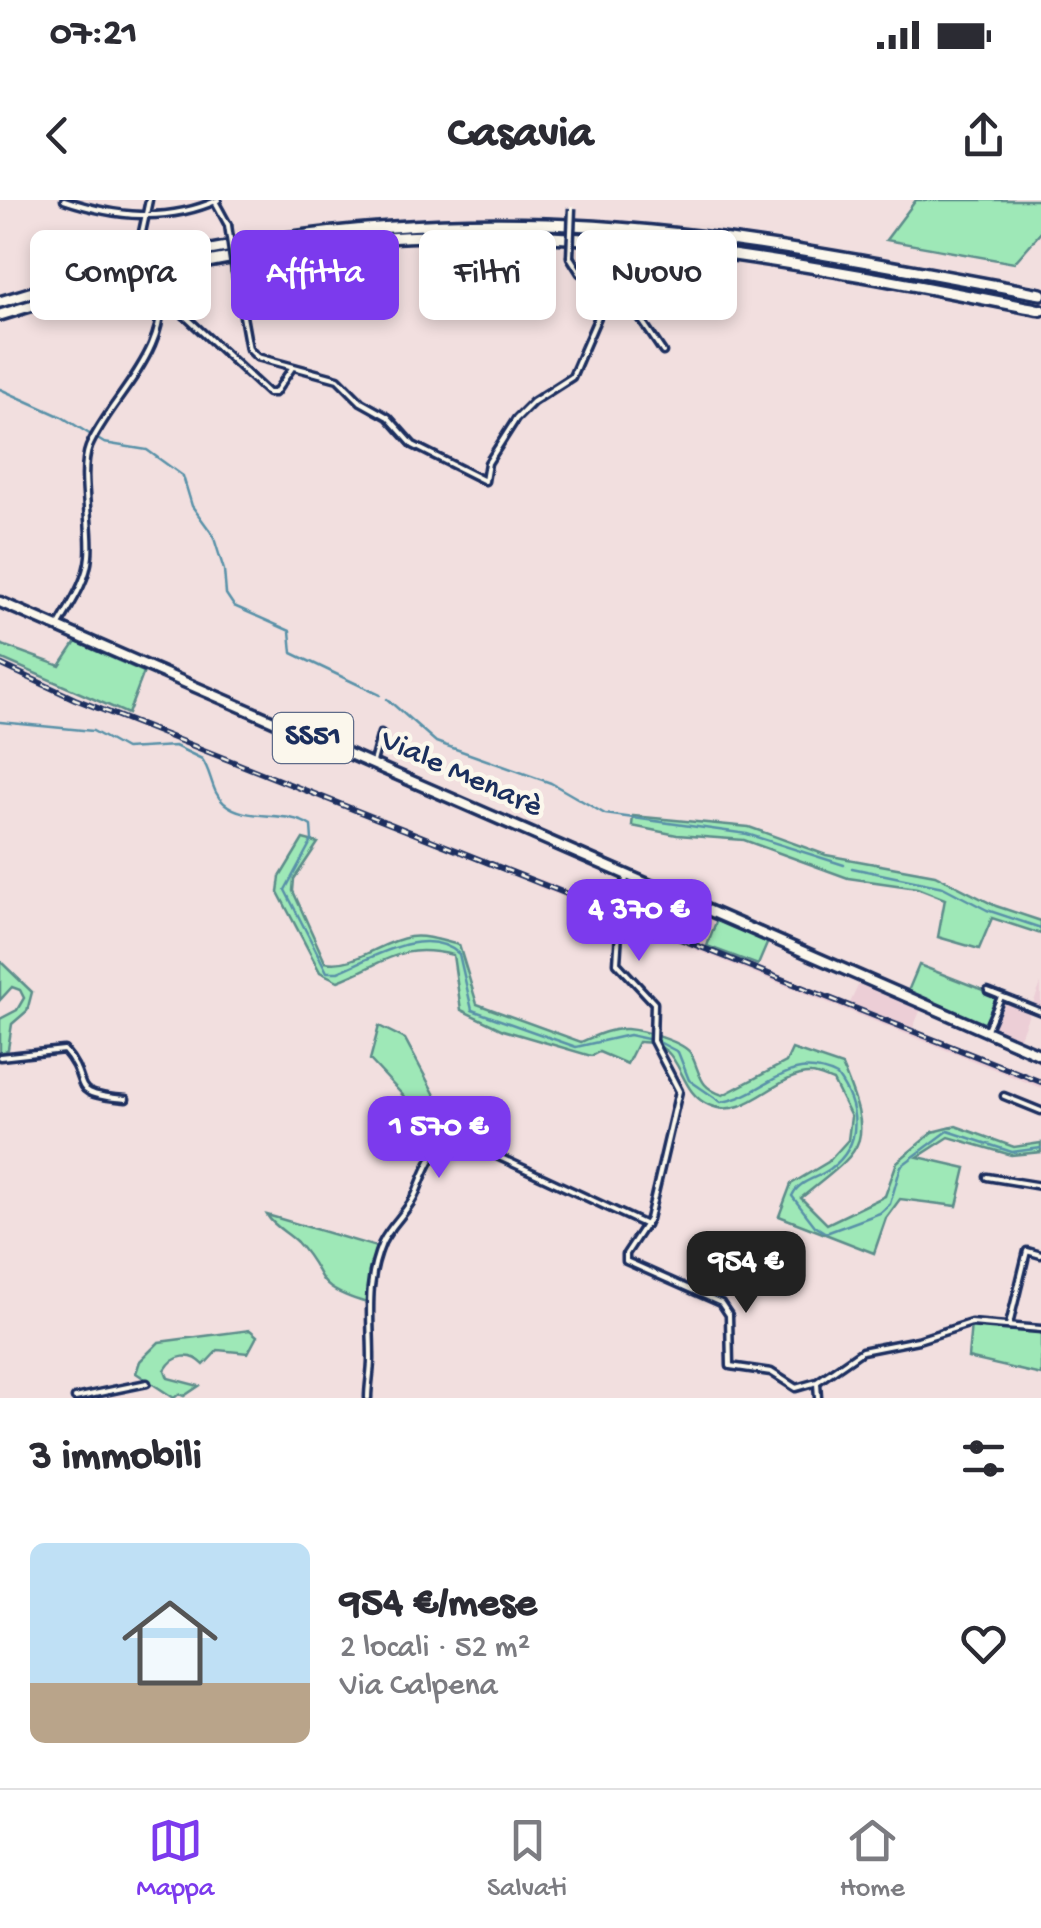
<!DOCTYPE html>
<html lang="it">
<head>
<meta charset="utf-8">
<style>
	body { margin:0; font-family:"Gochi Hand",sans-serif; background:#f7f7f7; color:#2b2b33; height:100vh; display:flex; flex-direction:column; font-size:38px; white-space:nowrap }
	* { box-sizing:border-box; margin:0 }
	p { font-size:32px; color:#7c7c81 }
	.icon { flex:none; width:55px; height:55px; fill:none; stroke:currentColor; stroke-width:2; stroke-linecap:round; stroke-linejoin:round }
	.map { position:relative; height:1198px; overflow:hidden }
	.details { display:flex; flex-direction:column; background:#fff; flex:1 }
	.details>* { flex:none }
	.hud { position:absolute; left:30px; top:30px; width:982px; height:90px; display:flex; gap:20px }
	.price { position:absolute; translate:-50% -85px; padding:0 22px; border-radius:20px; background:#7c3aed; color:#fff; font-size:32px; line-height:65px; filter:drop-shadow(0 2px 5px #0008) }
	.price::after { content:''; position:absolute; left:50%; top:60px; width:30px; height:22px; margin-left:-15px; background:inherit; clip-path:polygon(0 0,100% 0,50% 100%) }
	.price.active { background:#222; color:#fff }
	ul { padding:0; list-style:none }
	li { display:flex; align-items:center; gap:30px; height:250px; padding:0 30px }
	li+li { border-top:2px solid #e1e1e2 }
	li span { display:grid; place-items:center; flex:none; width:280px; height:200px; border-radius:15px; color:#555 }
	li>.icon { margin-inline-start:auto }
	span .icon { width:120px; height:120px; fill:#fffc; stroke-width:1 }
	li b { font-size:42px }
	h2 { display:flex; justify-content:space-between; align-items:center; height:120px; padding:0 30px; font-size:42px }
	.pill { padding:0 35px; border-radius:15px; background:#fff; box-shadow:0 5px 15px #0003; font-size:35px; line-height:90px }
	.pill.active { background:#7c3aed; color:#fff }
	.status { display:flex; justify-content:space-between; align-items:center; height:70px; padding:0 50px; background:#fff; direction:ltr }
	.status svg { height:28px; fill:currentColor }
	header { display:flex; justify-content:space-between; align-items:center; height:130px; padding:0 30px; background:#fff; font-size:45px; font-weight:800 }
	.tabs { display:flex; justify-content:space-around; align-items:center; height:140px; border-top:2px solid #e1e1e2; background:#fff; font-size:28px; color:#7c7c81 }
	.tabs a { display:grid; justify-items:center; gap:5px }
	.tabs .active { color:#7c3aed }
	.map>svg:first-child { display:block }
	.built { fill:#ecced6 }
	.green { fill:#9ee8b7; stroke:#5c8c8a; stroke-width:2.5 }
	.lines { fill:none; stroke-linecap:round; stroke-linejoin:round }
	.stream { stroke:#5991a8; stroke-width:2.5 }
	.street-tunnel { stroke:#c7bcc5; stroke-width:4; stroke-dasharray:4 2; stroke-linecap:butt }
	.street-casing { stroke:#1b2f5e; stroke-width:11 }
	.primary-casing { stroke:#1b2f5e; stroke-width:15 }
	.highway-casing { stroke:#1b2f5e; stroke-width:16 }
	.street { stroke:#fbf7ec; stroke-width:4 }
	.primary { stroke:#fbf7ec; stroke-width:8 }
	.highway { stroke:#fbf7ec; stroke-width:9 }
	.rail-casing { stroke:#1b2f5e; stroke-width:6 }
	.rail { stroke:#fbf7ec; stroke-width:2.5; stroke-dasharray:8; stroke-linecap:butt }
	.street-bridge-casing { stroke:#1b2f5e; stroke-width:11; stroke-linecap:butt }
	.street-bridge { stroke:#fbf7ec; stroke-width:4 }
	.labels { text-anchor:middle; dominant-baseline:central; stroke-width:9; stroke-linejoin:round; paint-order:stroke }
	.shield { fill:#fbf7ec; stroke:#5e6b89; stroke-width:2.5 }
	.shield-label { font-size:30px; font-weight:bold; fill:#1b2f5e }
	.street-label { font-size:32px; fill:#1b2f5e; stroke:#fbf7ec }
</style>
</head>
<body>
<div class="status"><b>07:21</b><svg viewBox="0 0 49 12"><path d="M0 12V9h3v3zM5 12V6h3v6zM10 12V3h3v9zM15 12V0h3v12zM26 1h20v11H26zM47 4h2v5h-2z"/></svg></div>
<header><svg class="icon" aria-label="back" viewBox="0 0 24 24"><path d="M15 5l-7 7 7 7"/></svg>Casavia<svg class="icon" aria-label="share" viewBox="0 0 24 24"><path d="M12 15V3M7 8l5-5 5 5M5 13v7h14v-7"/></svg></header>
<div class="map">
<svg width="1041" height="1198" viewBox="0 0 1041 1198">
	<rect width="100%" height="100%" fill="#f2dfdf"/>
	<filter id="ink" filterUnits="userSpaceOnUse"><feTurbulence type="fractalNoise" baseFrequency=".01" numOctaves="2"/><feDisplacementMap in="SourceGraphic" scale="20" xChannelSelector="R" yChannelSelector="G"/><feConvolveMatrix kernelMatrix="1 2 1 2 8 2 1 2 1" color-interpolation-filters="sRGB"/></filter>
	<g filter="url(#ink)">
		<g class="built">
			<path d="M 540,679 L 647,723 L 661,689 L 719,714 L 707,746 L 850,803 L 862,777 L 923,804 L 913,828 L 1041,879 L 1041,888 L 536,686 Z"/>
			<path d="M 1041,784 L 1041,812 L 1031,809 L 1017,845 L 986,831 L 1001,797 L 1031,808 Z"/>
		</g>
		<g class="green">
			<path d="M 916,0 L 1041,0 L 1041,32 L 1014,63 L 886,40 Z"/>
			<path d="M 76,442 L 144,472 L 128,514 L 0,458 L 0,444 L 60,466 Z"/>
			<path d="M 633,616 L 749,627 L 826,655 L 935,675 L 996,706 L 1041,721 L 1041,734 L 992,718 L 979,749 L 938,737 L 945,699 L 917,688 L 848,678 L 744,640 L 677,635 L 632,626 Z"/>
			<path d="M 303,639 L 318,643 L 294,679 L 293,691 L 325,762 C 355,768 381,741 410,737 C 427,735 442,741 459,745 L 477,804 L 581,842 C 595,836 611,828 627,829 C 641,830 685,842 691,854 C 701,874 698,887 723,895 L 786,862 L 792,849 L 842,866 C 875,945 865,947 801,998 L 827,1024 L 885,996 L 897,962 L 933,932 L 956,926 L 1014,947 L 1041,943 L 1041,952 L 1011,955 L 949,937 L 918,957 L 966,968 L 957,1006 L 900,999 L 886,1018 L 874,1053 L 779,1016 L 791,984 L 828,962 L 848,940 L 851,917 L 833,881 C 827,879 818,874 811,874 C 777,872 746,922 709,905 C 674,890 686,841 638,842 L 627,864 L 599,852 L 591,856 L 503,830 L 461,810 L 453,755 C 399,742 385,763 338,781 L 320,772 L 278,692 L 280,677 Z"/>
			<path d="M 719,714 L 770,737 L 758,765 L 707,746 Z"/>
			<path d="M 0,761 L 32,792 L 27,811 L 12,824 L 8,849 L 0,854 L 0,819 L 17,810 L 24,798 L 20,790 L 12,787 L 0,800 Z"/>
			<path d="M 919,765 L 1001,797 L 986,831 L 906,796 Z"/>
			<path d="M 379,826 L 405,839 L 437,899 L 413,906 L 370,860 Z"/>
			<path d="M 267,1015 L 380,1048 L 367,1103 C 308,1085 331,1079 297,1042 C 287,1032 274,1027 267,1015 Z"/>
			<path d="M 971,1123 L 1041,1129 L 1041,1175 L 968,1158 Z"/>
			<path d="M 250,1130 L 257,1136 L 248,1153 L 218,1150 L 204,1165 C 192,1152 174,1154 165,1170 L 168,1178 L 199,1186 L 184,1196 L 179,1194 L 174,1198 L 136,1173 L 140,1161 L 159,1142 Z"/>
		</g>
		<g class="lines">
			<g class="stream">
				<path d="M 0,189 L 62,217 L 104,243 L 147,250 L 183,276 L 192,306 L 213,335 L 224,370 L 226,394 L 234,406 L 290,431 L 292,453 L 380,495"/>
				<path d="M 387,499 L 436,542 L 551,583 L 605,614 L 747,634 L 844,665"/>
				<path d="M 0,522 L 93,531 L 125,549 L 175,546 L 202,559 C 212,573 211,592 224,603 C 247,623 286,609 311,626 L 312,640 L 285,690 L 327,772 L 338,772 C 372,758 426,724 459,754 L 472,810 L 576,847 L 629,835 L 657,841 L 678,852 L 689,880 L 721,902 C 766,896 786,851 837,876 C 859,906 864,944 830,969 C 817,979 799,980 792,996 L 815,1026 L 826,1033 L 880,1013 L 890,1004 L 901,966 L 948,931 L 1012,952 L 1041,948"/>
				<path d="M 852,668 L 943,687 L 987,710 L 1041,728"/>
			</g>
			<path class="street-tunnel" d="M 145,53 L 157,86"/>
			<g class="street-casing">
				<g id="street">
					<path d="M 64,0 C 115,17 167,23 218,0"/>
					<path d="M 216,3 L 228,25"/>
					<path d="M 145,52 L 141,37 L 149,0"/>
					<path d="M 570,57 L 580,73 L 630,103 L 663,152"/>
					<path d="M 235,72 L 249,149 L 257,157 L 338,179 L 361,202 L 388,217 L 413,245 L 485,281 L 488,263 L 516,219 L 533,202 L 572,177 L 610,89"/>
					<path d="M 160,93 L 268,193 L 275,193 L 292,168"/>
					<path d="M 58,427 C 70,405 87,382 89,356 C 92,326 79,273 89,247 C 109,199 176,146 157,86"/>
					<path d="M 373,562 L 381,533"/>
					<path d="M 627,674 L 621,702 L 617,763 L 654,803 L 653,841 L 679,891 L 649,1019 L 626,1054 L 626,1061 L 721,1103 L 729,1115 L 730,1166 L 771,1172 L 796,1188 L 817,1182 L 862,1151 L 918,1140 L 971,1123 L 1041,1129"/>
					<path d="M 988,791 L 1041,812"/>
					<path d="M 987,829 L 1001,797"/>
					<path d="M 0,857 L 64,850 C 94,884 63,894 126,899"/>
					<path d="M 1004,896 L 1041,911"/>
					<path d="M 987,977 L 1041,986"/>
					<path d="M 1009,1125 L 1027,1051 L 1041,1055"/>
					<path d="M 817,1183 L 818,1198"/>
					<path d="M 75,1198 L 147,1183"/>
					<path d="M 368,1198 C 368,1185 371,1172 371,1159 C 371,1117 365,1083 382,1043 C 391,1024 410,1010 417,991 C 425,971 434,942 458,938 L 646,1025"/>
				</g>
			</g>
			<g class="primary-casing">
				<path id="primary" d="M 0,402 L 1041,855"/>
			</g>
			<g class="highway-casing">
				<g id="highway">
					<path d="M 0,102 C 175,47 362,18 546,24 C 712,29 877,64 1041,94"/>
					<path d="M 0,115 C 126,76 254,47 386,38 C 607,23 826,68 1041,110"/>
				</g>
			</g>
			<use href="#street" class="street"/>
			<use href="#primary" class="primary"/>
			<use href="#highway" class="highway"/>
			<g class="rail-casing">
				<path id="rail" d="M 0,464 L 75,499 L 1041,882"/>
			</g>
			<use href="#rail" class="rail"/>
			<g class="street-bridge-casing">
				<g id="street-bridge">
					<path d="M 228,25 L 235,72"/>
					<path d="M 570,57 L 572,8"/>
				</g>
			</g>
			<use href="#street-bridge" class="street-bridge"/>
		</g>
	</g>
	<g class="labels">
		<rect class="shield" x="273" y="513" width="80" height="50" rx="8"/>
		<g class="shield-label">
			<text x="313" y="538">SS51</text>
		</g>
		<g class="street-label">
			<text transform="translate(461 575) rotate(24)">Viale Menarè</text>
		</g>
	</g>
</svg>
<b class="price" style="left:639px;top:764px">4 370 €</b>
<b class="price" style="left:439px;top:981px">1 570 €</b>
<b class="price active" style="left:746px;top:1116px">954 €</b>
<div class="hud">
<a class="pill">Compra</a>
<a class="pill active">Affitta</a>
<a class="pill">Filtri</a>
<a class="pill">Nuovo</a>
</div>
</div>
<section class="details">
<h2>3 immobili<svg class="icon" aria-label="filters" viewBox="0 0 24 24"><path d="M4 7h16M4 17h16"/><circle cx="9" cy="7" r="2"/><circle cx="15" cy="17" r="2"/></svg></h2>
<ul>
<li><span style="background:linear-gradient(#bfe0f5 70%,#b9a48a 0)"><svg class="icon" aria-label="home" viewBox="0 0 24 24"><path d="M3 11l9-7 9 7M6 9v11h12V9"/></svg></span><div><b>954 €/mese</b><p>2 locali · 52 m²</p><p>Via Calpena</p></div><svg class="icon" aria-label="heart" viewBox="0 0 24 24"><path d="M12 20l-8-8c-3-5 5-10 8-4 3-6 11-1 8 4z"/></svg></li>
</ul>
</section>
<nav class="tabs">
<a class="active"><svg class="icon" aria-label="map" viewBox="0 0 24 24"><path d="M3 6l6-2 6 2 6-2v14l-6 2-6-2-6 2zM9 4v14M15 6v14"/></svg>Mappa</a>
<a><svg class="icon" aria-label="saved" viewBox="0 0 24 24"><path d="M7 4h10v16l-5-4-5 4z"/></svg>Salvati</a>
<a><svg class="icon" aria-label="home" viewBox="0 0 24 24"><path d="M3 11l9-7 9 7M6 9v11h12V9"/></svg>Home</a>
</nav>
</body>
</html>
